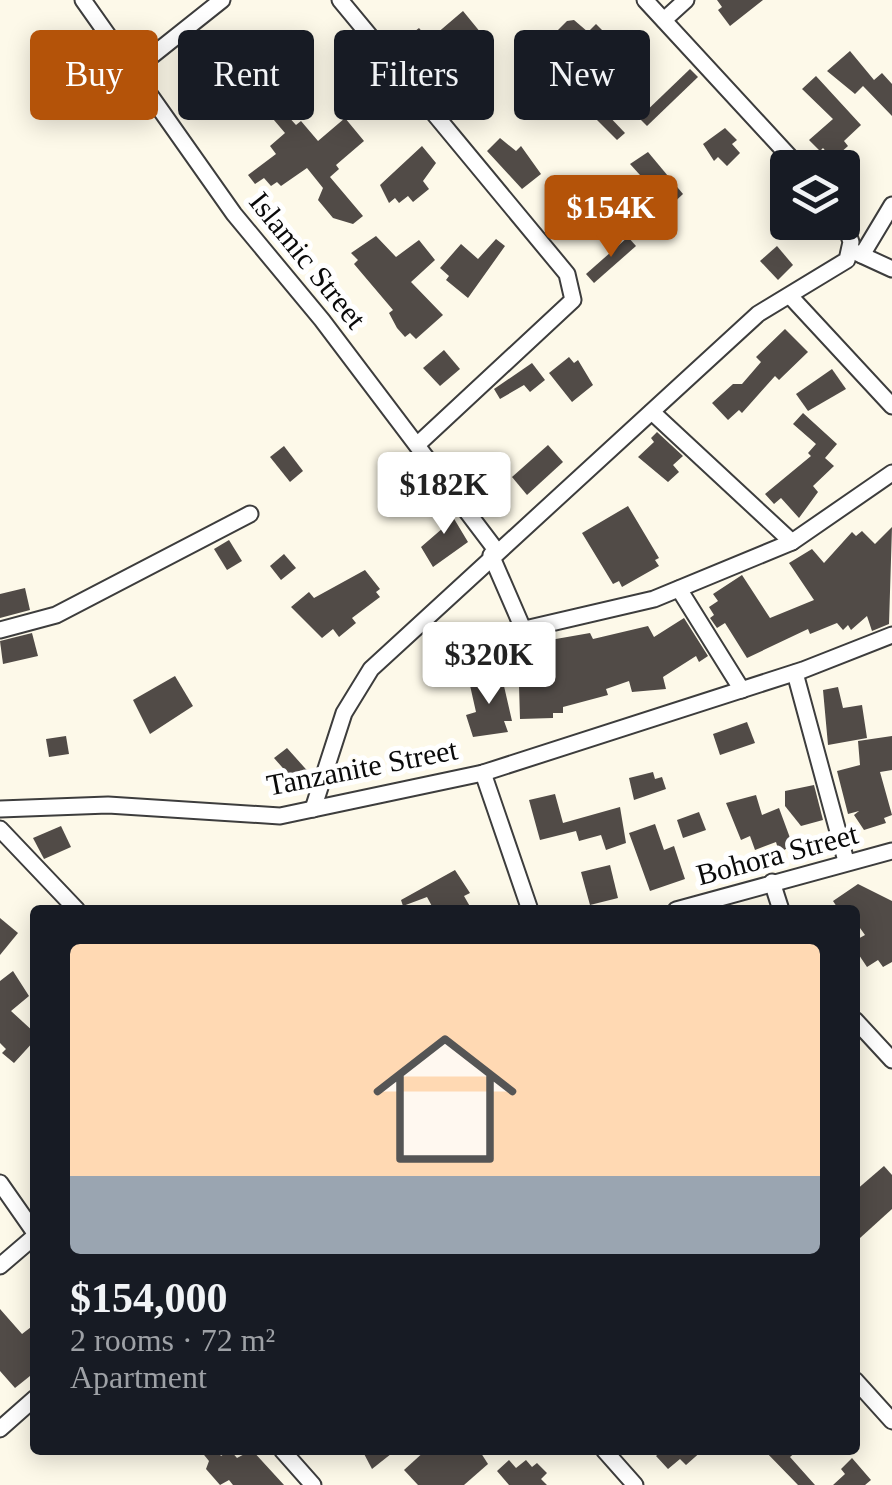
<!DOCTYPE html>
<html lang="en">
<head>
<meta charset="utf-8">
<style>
	body { margin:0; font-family:"Times New Roman",serif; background:#20242c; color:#f1f3f6; height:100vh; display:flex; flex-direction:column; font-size:38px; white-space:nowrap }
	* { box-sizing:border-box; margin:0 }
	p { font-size:32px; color:#9ea1a6 }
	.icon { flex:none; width:55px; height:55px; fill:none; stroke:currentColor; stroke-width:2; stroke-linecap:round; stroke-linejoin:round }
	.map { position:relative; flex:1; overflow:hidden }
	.sheet { position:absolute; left:30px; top:905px; width:830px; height:550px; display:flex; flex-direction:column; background:#171b24; border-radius:10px; box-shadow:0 5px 25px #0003 }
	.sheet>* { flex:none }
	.guide { position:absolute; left:30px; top:30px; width:832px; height:90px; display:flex; gap:20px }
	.fabs { position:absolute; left:770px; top:150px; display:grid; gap:20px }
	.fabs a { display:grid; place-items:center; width:90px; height:90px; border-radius:10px; background:#171b24; box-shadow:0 5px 25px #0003; font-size:50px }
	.price { position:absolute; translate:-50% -85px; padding:0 22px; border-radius:10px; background:#fff; color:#222; font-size:32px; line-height:65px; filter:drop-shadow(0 2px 5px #0008) }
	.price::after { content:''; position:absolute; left:50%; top:60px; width:30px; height:22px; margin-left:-15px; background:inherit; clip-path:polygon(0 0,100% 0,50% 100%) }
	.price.on { background:#b45309; color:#fff }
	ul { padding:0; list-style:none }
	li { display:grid; align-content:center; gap:20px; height:530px; padding:0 40px }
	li+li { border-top:2px solid #363941 }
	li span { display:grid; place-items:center; height:310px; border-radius:10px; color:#555 }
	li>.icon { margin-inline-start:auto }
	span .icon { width:180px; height:180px; fill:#fffc; stroke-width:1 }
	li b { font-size:42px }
	.pill { padding:0 35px; border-radius:10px; background:#171b24; box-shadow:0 5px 25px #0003; font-size:35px; line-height:90px }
	.pill.on { background:#b45309; color:#fff }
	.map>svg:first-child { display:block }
	.building { fill:#514b47 }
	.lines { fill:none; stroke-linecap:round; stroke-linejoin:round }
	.minor-casing { stroke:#3d3d3d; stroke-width:19 }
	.minor { stroke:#fff; stroke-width:15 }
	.labels { text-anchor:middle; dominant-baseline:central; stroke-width:10; stroke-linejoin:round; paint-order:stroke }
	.street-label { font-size:30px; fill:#0a0a0a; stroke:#fff }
</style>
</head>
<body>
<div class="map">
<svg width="892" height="1485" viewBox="0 0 892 1485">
	<rect width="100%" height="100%" fill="#fdf9e9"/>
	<g class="building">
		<path d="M 717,0 L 763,0 L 730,26 L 718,10 L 722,7 Z"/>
		<path d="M 463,11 L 481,33 L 465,48 L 474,58 L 460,71 L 451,61 L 447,65 L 428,42 L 410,55 L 400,43 L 419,28 L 429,40 Z"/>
		<path d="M 574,20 L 588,32 L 596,24 L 620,48 L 593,75 L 567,49 L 544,64 L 534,54 L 567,21 Z"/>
		<path d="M 215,36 L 296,125 L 301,121 L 318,141 L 345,118 L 364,141 L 336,165 L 339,169 L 330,177 L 363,216 L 353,224 L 333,218 L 318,200 L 323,188 L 307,168 L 281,186 L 277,182 L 271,186 L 264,178 L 255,184 L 248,175 L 276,154 L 270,146 L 285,133 L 268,113 L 264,117 L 256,112 L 238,82 L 229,90 L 212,71 L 198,48 Z"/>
		<path d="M 850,51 L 874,80 L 882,73 L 892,84 L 892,116 L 863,86 L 855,94 L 827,71 Z"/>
		<path d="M 690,69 L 698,77 L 647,126 L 639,118 Z"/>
		<path d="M 816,76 L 861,125 L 844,141 L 848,146 L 839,154 L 835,150 L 829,155 L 823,148 L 820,151 L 809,140 L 833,119 L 802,89 Z"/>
		<path d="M 605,112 L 625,133 L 617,140 L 596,119 Z"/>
		<path d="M 725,128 L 737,140 L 732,144 L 740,153 L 727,166 L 718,157 L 714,161 L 703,144 Z"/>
		<path d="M 500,138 L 516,151 L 521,146 L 541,174 L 522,189 L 487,151 Z"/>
		<path d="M 422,146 L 436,163 L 423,181 L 429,189 L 413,202 L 408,196 L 399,203 L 395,198 L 389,203 L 380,185 Z"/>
		<path d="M 648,152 L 683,194 L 669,207 L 630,164 Z"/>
		<path d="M 376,236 L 396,257 L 419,240 L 435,260 L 411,282 L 443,315 L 416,339 L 410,333 L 405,337 L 397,328 L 389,313 L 393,310 L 354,264 L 358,260 L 351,253 Z"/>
		<path d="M 628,237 L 636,246 L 594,283 L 586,274 Z"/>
		<path d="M 496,239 L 505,246 L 468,298 L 446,280 L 449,276 L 440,268 L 461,244 L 478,259 Z"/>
		<path d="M 777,246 L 793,265 L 778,280 L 760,261 Z"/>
		<path d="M 785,329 L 808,352 L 779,380 L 775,376 L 742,413 L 739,410 L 728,420 L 712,403 L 733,384 L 742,384 L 761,362 L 756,357 Z"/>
		<path d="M 444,350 L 460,369 L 440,386 L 423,368 Z"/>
		<path d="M 569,357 L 574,363 L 578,360 L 593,385 L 572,402 L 549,373 Z"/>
		<path d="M 532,363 L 545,380 L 530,392 L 524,385 L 500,399 L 494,389 Z"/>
		<path d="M 832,369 L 846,389 L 808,411 L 796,394 Z"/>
		<path d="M 803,413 L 837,444 L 825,458 L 834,466 L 813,486 L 818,492 L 799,518 L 781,498 L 774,504 L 765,494 L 811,456 L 808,453 L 816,444 L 793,424 Z"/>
		<path d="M 657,432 L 683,456 L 673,465 L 679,472 L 668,482 L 638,457 L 654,442 L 651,438 Z"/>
		<path d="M 548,445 L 563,462 L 527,495 L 512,477 Z"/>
		<path d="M 284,446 L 303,471 L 290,482 L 270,457 Z"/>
		<path d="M 423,474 L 433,486 L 415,501 L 405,489 Z"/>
		<path d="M 444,502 L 468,542 L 433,567 L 421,547 L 443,528 L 432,510 Z"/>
		<path d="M 628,506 L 659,558 L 655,560 L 659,566 L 622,587 L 619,581 L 613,584 L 582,533 Z"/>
		<path d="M 892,527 L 889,624 L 872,631 L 867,616 L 851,630 L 848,625 L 843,630 L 837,623 L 810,634 L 808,629 L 747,658 L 725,623 L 717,628 L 710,618 L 714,615 L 709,607 L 718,601 L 713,594 L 742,575 L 770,618 L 814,600 L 789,563 L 812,549 L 824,563 L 852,532 L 856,536 L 862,531 L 875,544 Z"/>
		<path d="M 229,540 L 242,561 L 227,570 L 214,549 Z"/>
		<path d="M 284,554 L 296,568 L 281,580 L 270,566 Z"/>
		<path d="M 365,570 L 380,589 L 376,592 L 380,597 L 352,618 L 356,623 L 339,637 L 333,629 L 322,638 L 291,607 L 309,592 L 314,598 Z"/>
		<path d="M 25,588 L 30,610 L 0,618 L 0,594 Z"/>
		<path d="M 684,618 L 708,656 L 699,662 L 696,656 L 663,677 L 666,689 L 632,692 L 629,681 L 606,689 L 608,695 L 563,707 L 563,713 L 553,713 L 553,718 L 520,719 L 518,652 L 534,652 L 533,643 L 590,633 L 593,639 L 648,626 L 654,637 Z"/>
		<path d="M 32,633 L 38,656 L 3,664 L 0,641 Z"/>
		<path d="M 501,673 L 512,721 L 504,721 L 508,732 L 473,737 L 466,715 L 476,712 L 469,681 Z"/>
		<path d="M 175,676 L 193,706 L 150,734 L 133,700 Z"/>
		<path d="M 838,687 L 843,708 L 862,705 L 867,738 L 828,745 L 823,690 Z"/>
		<path d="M 747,722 L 755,743 L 720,755 L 713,734 Z"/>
		<path d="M 66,736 L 69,754 L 49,757 L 46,739 Z"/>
		<path d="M 892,736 L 892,770 L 880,772 L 892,815 L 884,818 L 886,823 L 864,830 L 854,815 L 859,811 L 848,814 L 837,771 L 860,765 L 858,741 Z"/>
		<path d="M 287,748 L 312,776 L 304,792 L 274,758 Z"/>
		<path d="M 653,772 L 655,779 L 662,777 L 666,789 L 634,800 L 629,778 Z"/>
		<path d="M 814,785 L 823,820 L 801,826 L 785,806 L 785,791 Z"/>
		<path d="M 555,794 L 563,823 L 620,807 L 626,843 L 606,850 L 601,835 L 579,841 L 576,831 L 540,840 L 529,800 Z"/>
		<path d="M 756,795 L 762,815 L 779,808 L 793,846 L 779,852 L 776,842 L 755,850 L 750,836 L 741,840 L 726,803 Z"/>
		<path d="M 699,812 L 706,830 L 683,838 L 677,820 Z"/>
		<path d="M 655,824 L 664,850 L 674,846 L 685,879 L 650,891 L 629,833 Z"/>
		<path d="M 61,826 L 71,847 L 44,859 L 33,838 Z"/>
		<path d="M 610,865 L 618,898 L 590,905 L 581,872 Z"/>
		<path d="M 455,870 L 470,893 L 464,896 L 472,910 L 434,910 L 427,897 L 403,906 L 401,900 Z"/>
		<path d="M 858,884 L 892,901 L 892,962 L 883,967 L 878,960 L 867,967 L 855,949 L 860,946 L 856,940 L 865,935 L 855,921 L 855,910 L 839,910 L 833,901 Z"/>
		<path d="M 0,918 L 18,933 L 0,955 Z"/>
		<path d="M 13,971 L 29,996 L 11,1011 L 35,1033 L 35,1040 L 14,1063 L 2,1053 L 6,1049 L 0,1043 L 0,981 Z"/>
		<path d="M 884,1166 L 892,1175 L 892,1209 L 860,1238 L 855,1231 L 855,1191 Z"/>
		<path d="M 0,1309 L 22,1334 L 35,1324 L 35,1372 L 15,1388 L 0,1371 Z"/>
		<path d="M 200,1450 L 217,1450 L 221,1456 L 230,1450 L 237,1458 L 252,1450 L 284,1485 L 233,1485 L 229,1480 L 220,1485 L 206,1469 L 209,1461 Z"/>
		<path d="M 362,1450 L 396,1450 L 372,1469 Z"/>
		<path d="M 426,1450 L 479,1450 L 488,1464 L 464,1485 L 418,1485 L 404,1470 Z"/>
		<path d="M 663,1450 L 703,1450 L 686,1465 L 680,1459 L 668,1469 L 656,1456 Z"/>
		<path d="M 764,1450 L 798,1450 L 790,1457 L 815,1485 L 798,1485 Z"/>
		<path d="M 852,1458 L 871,1480 L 865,1485 L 833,1485 L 845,1474 L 841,1469 Z"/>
		<path d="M 509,1460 L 516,1468 L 526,1460 L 532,1467 L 537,1463 L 547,1473 L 541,1479 L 547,1485 L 509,1485 L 497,1471 Z"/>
	</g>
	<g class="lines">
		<g class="minor-casing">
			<g id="minor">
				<path d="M 83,0 L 234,214 L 322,320 L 496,550"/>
				<path d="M 340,0 L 567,274 L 573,300 L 417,445"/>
				<path d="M 645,0 L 800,168"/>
				<path d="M 664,20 L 686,0"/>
				<path d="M 134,70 L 222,0"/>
				<path d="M 855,252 L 892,269"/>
				<path d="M 862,255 L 892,205"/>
				<path d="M 790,296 L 892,406"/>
				<path d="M 652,412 L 792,542"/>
				<path d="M 491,555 L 524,631"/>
				<path d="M 679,589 L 742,690"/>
				<path d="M 0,630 L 56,615 L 250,514"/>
				<path d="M 465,643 L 654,599 L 792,542 L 892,473"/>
				<path d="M 795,673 L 846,861"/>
				<path d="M 483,773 L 530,910"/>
				<path d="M 0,809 L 108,805 L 280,816 L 483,773 L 803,670 L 892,635"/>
				<path d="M 313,809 L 344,713 L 371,669 L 758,314 L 847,260 L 851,242 L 842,215"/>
				<path d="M 0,829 L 77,910"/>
				<path d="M 772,882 L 781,910"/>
				<path d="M 676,910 L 892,851"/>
				<path d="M 855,1020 L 892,1060"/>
				<path d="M 0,1183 L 35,1233"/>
				<path d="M 0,1266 L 35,1236"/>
				<path d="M 855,1380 L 892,1421"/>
				<path d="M 0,1429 L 35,1398"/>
				<path d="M 282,1450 L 313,1485"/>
				<path d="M 604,1450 L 635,1485"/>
			</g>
		</g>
		<use href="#minor" class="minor"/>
	</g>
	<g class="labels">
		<g class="street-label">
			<text transform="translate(308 260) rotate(51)">Islamic Street</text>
			<text transform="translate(362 767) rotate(-11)">Tanzanite Street</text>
			<text transform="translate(777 854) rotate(-15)">Bohora Street</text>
		</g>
	</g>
</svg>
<div class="fabs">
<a><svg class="icon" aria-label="layers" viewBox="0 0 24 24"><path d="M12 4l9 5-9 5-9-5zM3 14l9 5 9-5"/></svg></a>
</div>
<b class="price on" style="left:611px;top:260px">$154K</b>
<b class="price" style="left:444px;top:537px">$182K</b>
<b class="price" style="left:489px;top:707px">$320K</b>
<div class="guide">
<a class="pill on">Buy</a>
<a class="pill">Rent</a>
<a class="pill">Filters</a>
<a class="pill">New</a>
</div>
<section class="sheet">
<ul>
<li><span style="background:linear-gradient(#ffd9b3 75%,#9aa5b1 0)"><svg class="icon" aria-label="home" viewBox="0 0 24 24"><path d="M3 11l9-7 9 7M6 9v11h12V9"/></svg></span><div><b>$154,000</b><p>2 rooms · 72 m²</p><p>Apartment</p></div></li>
</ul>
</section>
</div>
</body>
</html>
